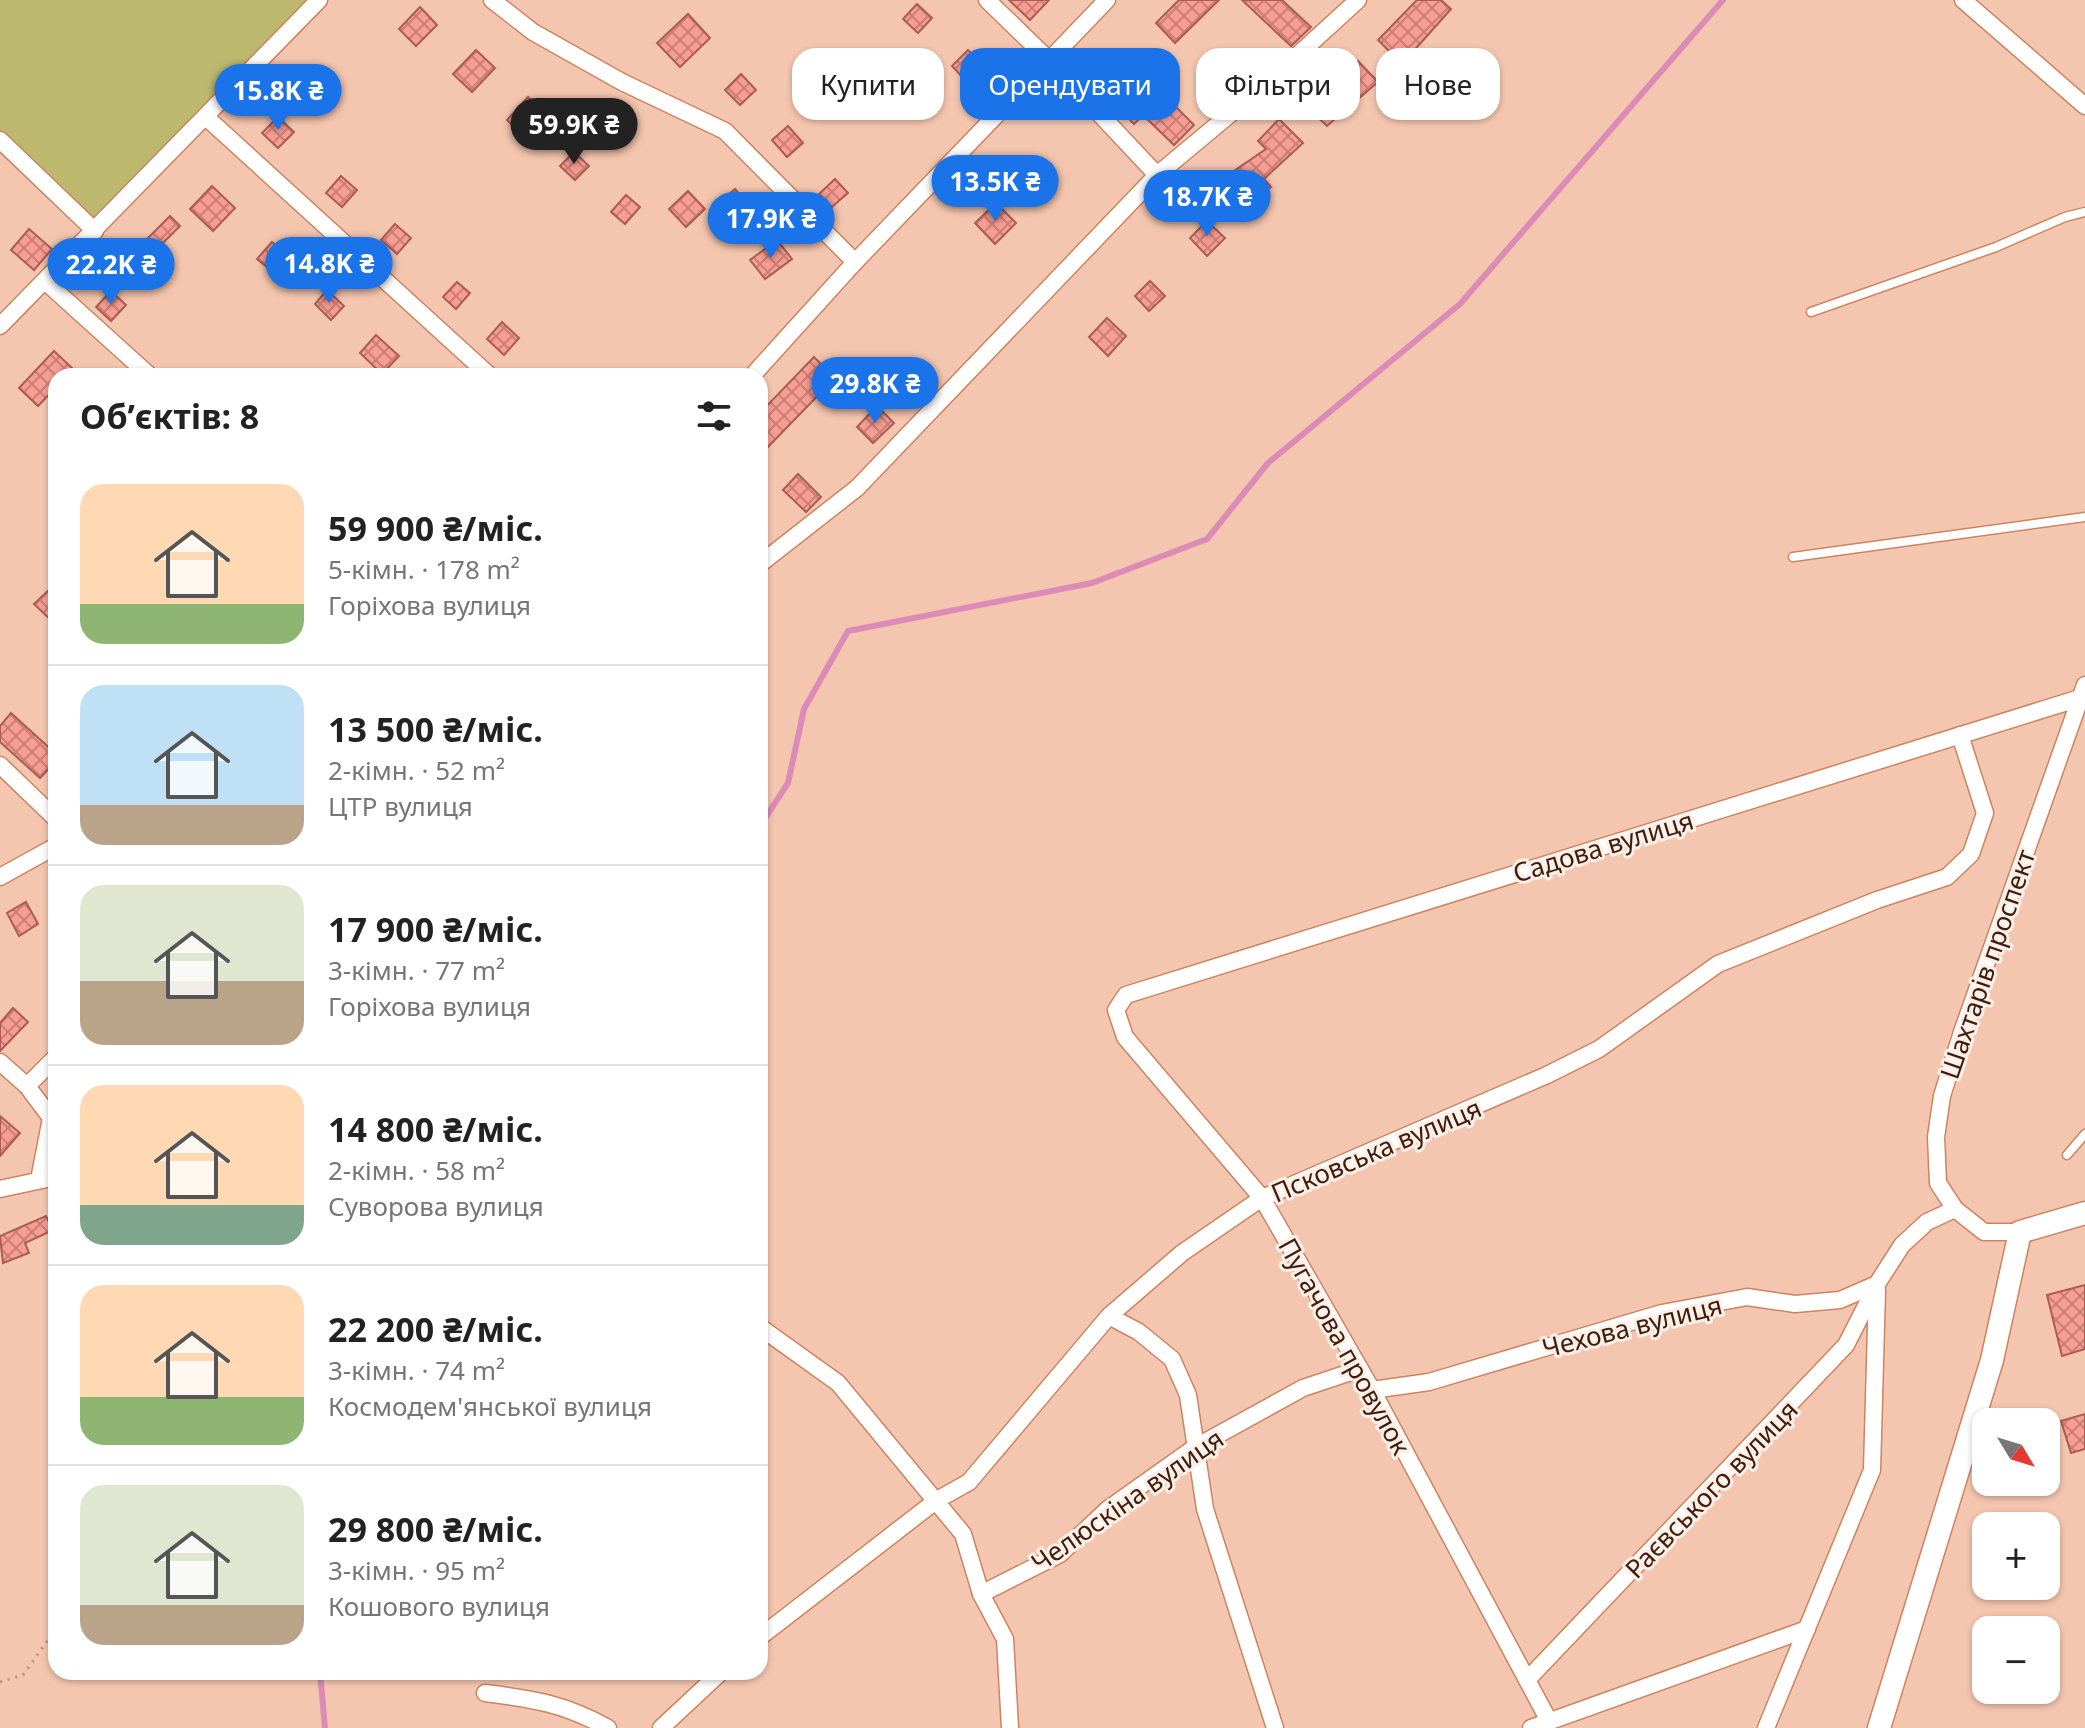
<!DOCTYPE html>
<html lang="uk">
<head>
<meta charset="utf-8">
<style>
	body { margin:0; font-family:"Noto Sans",sans-serif; background:#f6f6f6; color:#222; height:100vh; display:flex; flex-direction:column; font-size:30px; white-space:nowrap }
	* { box-sizing:border-box; margin:0 }
	p { font-size:26px; color:#767676 }
	.icon { flex:none; width:44px; height:44px; fill:none; stroke:currentColor; stroke-width:2; stroke-linecap:round; stroke-linejoin:round }
	.map { position:relative; flex:1; overflow:hidden }
	.details { position:absolute; left:48px; top:368px; width:720px; height:1312px; display:flex; flex-direction:column; background:#fff; border-radius:24px; box-shadow:0 2px 6px #0004 }
	.details>* { flex:none }
	.top-card { position:absolute; left:792px; top:48px; width:760px; height:72px; display:flex; gap:16px }
	.needle { width:52px; rotate:128deg }
	.fabs { position:absolute; left:1972px; top:1408px; display:grid; gap:16px }
	.fabs a { display:grid; place-items:center; width:88px; height:88px; border-radius:16px; background:#fff; box-shadow:0 2px 6px #0004; font-size:40px }
	.price { position:absolute; translate:-50% -68px; padding:0 18px; border-radius:28px; background:#1a73e8; color:#fff; font-size:26px; line-height:52px; filter:drop-shadow(0 2px 4px #0008) }
	.price::after { content:''; position:absolute; left:50%; top:48px; width:24px; height:18px; margin-left:-12px; background:inherit; clip-path:polygon(0 0,100% 0,50% 100%) }
	.price.active { background:#222; color:#fff }
	ul { padding:0; list-style:none }
	li { display:flex; align-items:center; gap:24px; height:200px; padding:0 32px }
	li+li { border-top:2px solid #e0e0e0 }
	li span { display:grid; place-items:center; flex:none; width:224px; height:160px; border-radius:24px; color:#555 }
	li>.icon { margin-inline-start:auto }
	span .icon { width:96px; height:96px; fill:#fffc; stroke-width:1 }
	li b { font-size:34px }
	h2 { display:flex; justify-content:space-between; align-items:center; height:96px; padding:0 32px; font-size:34px }
	.chip { padding:0 28px; border-radius:24px; background:#fff; box-shadow:0 2px 6px #0004; font-size:28px; line-height:72px }
	.chip.active { background:#1a73e8; color:#fff }
	.map>svg:first-child { display:block }
	.garden { fill:#bcb96f }
	.lines { fill:none; stroke-linecap:round; stroke-linejoin:round }
	.stream { stroke:#db8bb6; stroke-width:6 }
	.building { fill:url(#building-cross-hatch); stroke:#ab5d55; stroke-width:2 }
	.service-casing { stroke:#cd8460; stroke-width:11 }
	.minor-casing { stroke:#cd8460; stroke-width:19 }
	.secondary-casing { stroke:#cd8460; stroke-width:25 }
	.path { stroke:#bc937e; stroke-width:3; stroke-dasharray:2 6; stroke-linecap:butt }
	.service { stroke:#fff; stroke-width:8 }
	.minor { stroke:#fff; stroke-width:16 }
	.secondary { stroke:#fff; stroke-width:22 }
	.labels { text-anchor:middle; dominant-baseline:central; stroke-width:6; stroke-linejoin:round; paint-order:stroke }
	.street-label { font-size:26px; fill:#3b1e0f; stroke:#ffefe7 }
</style>
</head>
<body>
<div class="map">
<svg width="2085" height="1728" viewBox="0 0 2085 1728">
	<defs>
		<pattern id="building-cross-hatch" width="8" height="8" patternUnits="userSpaceOnUse" patternTransform="scale(2)"><rect width="8" height="8" fill="#f89d93"/><path d="M0 0l8 8M0 8l8-8" fill="none" stroke="#ca7f76"/></pattern>
	</defs>
	<rect width="100%" height="100%" fill="#f5c6af"/>
	<path class="garden" d="M 0,0 L 319,0 L 95,231 L 0,140 Z"/>
	<g class="lines">
		<g class="stream">
			<path d="M 760,826 L 788,783 L 804,709 L 848,631 L 1092,583 L 1207,539 L 1268,463 L 1460,304 L 1723,0"/>
			<path d="M 320,1672 L 325,1728"/>
		</g>
	</g>
	<g class="building">
		<path d="M 1009,0 L 1049,0 L 1030,20 Z"/>
		<path d="M 1179,0 L 1219,0 L 1175,43 L 1156,23 Z"/>
		<path d="M 1242,0 L 1282,0 L 1311,27 L 1291,46 Z"/>
		<path d="M 1417,0 L 1441,0 L 1451,9 L 1402,64 L 1378,40 Z"/>
		<path d="M 917,4 L 932,18 L 918,33 L 903,19 Z"/>
		<path d="M 420,7 L 437,25 L 416,46 L 399,29 Z"/>
		<path d="M 688,14 L 710,38 L 680,67 L 657,43 Z"/>
		<path d="M 476,50 L 495,68 L 472,92 L 453,74 Z"/>
		<path d="M 968,50 L 982,65 L 966,81 L 952,66 Z"/>
		<path d="M 1358,61 L 1378,82 L 1327,126 L 1311,111 Z"/>
		<path d="M 741,74 L 756,90 L 740,105 L 725,90 Z"/>
		<path d="M 1133,79 L 1166,113 L 1174,105 L 1194,125 L 1174,145 L 1143,115 L 1134,124 L 1111,100 Z"/>
		<path d="M 528,97 L 547,114 L 525,137 L 507,120 Z"/>
		<path d="M 278,117 L 294,132 L 278,148 L 262,133 Z"/>
		<path d="M 1279,119 L 1303,143 L 1264,179 L 1271,187 L 1251,201 L 1228,175 L 1266,149 L 1258,141 Z"/>
		<path d="M 788,126 L 803,143 L 787,157 L 772,140 Z"/>
		<path d="M 574,152 L 589,166 L 575,180 L 560,166 Z"/>
		<path d="M 341,176 L 357,190 L 342,207 L 326,193 Z"/>
		<path d="M 835,179 L 848,193 L 832,207 L 819,194 Z"/>
		<path d="M 212,186 L 235,208 L 213,231 L 190,209 Z"/>
		<path d="M 735,189 L 748,205 L 731,220 L 717,205 Z"/>
		<path d="M 688,191 L 705,209 L 686,227 L 669,209 Z"/>
		<path d="M 626,195 L 640,207 L 625,224 L 611,212 Z"/>
		<path d="M 996,203 L 1016,223 L 995,244 L 975,223 Z"/>
		<path d="M 170,216 L 180,226 L 156,250 L 146,240 Z"/>
		<path d="M 1207,221 L 1225,238 L 1207,256 L 1190,238 Z"/>
		<path d="M 395,224 L 411,238 L 397,254 L 381,240 Z"/>
		<path d="M 29,229 L 52,249 L 34,270 L 11,250 Z"/>
		<path d="M 777,240 L 792,259 L 765,279 L 750,260 Z"/>
		<path d="M 272,242 L 290,257 L 276,274 L 257,259 Z"/>
		<path d="M 1150,281 L 1165,296 L 1149,311 L 1135,296 Z"/>
		<path d="M 457,282 L 470,293 L 456,309 L 443,297 Z"/>
		<path d="M 327,290 L 344,306 L 331,320 L 315,304 Z"/>
		<path d="M 111,291 L 126,305 L 111,321 L 96,307 Z"/>
		<path d="M 1107,318 L 1126,336 L 1108,356 L 1089,337 Z"/>
		<path d="M 502,322 L 519,338 L 504,355 L 487,339 Z"/>
		<path d="M 376,335 L 399,356 L 382,374 L 360,353 Z"/>
		<path d="M 54,351 L 73,369 L 66,376 L 56,376 L 56,387 L 38,406 L 19,388 Z"/>
		<path d="M 814,357 L 835,378 L 760,455 L 760,413 Z"/>
		<path d="M 877,406 L 894,423 L 873,443 L 857,427 Z"/>
		<path d="M 798,474 L 821,497 L 806,512 L 783,490 Z"/>
		<path d="M 56,583 L 56,625 L 34,604 Z"/>
		<path d="M 11,713 L 56,754 L 56,761 L 40,778 L 0,742 L 0,726 Z"/>
		<path d="M 26,902 L 38,924 L 19,936 L 7,913 Z"/>
		<path d="M 13,1008 L 28,1022 L 0,1051 L 0,1023 Z"/>
		<path d="M 0,1116 L 20,1133 L 0,1156 Z"/>
		<path d="M 46,1216 L 53,1230 L 25,1243 L 29,1253 L 3,1263 L 0,1236 Z"/>
		<path d="M 2085,1285 L 2085,1349 L 2062,1356 L 2047,1295 Z"/>
		<path d="M 2085,1414 L 2085,1449 L 2071,1453 L 2061,1421 Z"/>
	</g>
	<g class="lines">
		<g class="service-casing">
			<g id="service">
				<path d="M 1811,312 L 1996,247 L 2065,217 L 2085,212"/>
				<path d="M 1793,557 L 2085,517"/>
				<path d="M 2067,1155 L 2085,1134"/>
			</g>
		</g>
		<g class="minor-casing">
			<g id="minor">
				<path d="M 492,0 L 533,32 L 622,82 L 725,131 L 855,262"/>
				<path d="M 987,0 L 1049,60 L 1157,175"/>
				<path d="M 1963,0 L 2085,106"/>
				<path d="M 207,118 L 490,376"/>
				<path d="M 0,140 L 95,231"/>
				<path d="M 46,282 L 150,376"/>
				<path d="M 0,326 L 319,0"/>
				<path d="M 752,376 L 855,262 L 1107,0"/>
				<path d="M 760,564 L 857,488 L 1157,175 L 1265,85 L 1358,0"/>
				<path d="M 0,765 L 56,819"/>
				<path d="M 0,877 L 56,846"/>
				<path d="M 0,1062 L 27,1086 L 51,1118 L 39,1180"/>
				<path d="M 27,1086 L 56,1057"/>
				<path d="M 0,1189 L 56,1177"/>
				<path d="M 2020,1232 L 1984,1232 L 1955,1209 L 1938,1183 L 1936,1137 L 1942,1096 L 1962,1032 L 2085,685"/>
				<path d="M 1109,1316 L 1139,1332 L 1172,1359 L 1188,1395 L 1205,1509 L 1275,1728"/>
				<path d="M 760,1327 L 838,1383 L 963,1534 L 981,1594 L 1005,1639 L 1010,1728"/>
				<path d="M 1372,1390 L 1429,1382 L 1662,1313 L 1747,1297 L 1795,1304 L 1840,1300 L 1877,1284 L 1902,1245 L 1927,1222 L 1955,1209"/>
				<path d="M 981,1594 L 1060,1554 L 1108,1509 L 1194,1448 L 1303,1388 L 1360,1369"/>
				<path d="M 760,1637 L 937,1500 L 969,1482 L 1109,1316 L 1182,1253 L 1262,1198 L 1547,1075 L 1599,1049 L 1718,964 L 1877,900 L 1947,877 L 1971,854 L 1985,813 L 1960,735"/>
				<path d="M 1527,1680 L 1846,1345 L 1877,1284"/>
				<path d="M 485,1693 C 534,1699 565,1704 608,1728"/>
				<path d="M 1549,1721 L 1372,1390 L 1262,1198 L 1125,1037 L 1116,1010 L 1126,995 L 2080,698"/>
				<path d="M 661,1728 L 721,1672"/>
				<path d="M 1531,1728 L 1807,1629"/>
				<path d="M 1766,1728 L 1872,1470 L 1877,1290"/>
			</g>
		</g>
		<g class="secondary-casing">
			<path id="secondary" d="M 1879,1728 L 1992,1360 L 2020,1232 L 2085,1213"/>
		</g>
		<path class="path" d="M 0,1682 L 23,1675 L 56,1629"/>
		<use href="#service" class="service"/>
		<use href="#minor" class="minor"/>
		<use href="#secondary" class="secondary"/>
	</g>
	<g class="labels">
		<g class="street-label">
			<text transform="translate(1603 846) rotate(-17)">Садова вулиця</text>
			<text transform="translate(1987 964) rotate(-71)">Шахтарів проспект</text>
			<text transform="translate(1376 1150) rotate(-23)">Псковська вулиця</text>
			<text transform="translate(1632 1326) rotate(-14)">Чехова вулиця</text>
			<text transform="translate(1345 1346) rotate(61)">Пугачова провулок</text>
			<text transform="translate(1711 1489) rotate(-46)">Раєвського вулиця</text>
			<text transform="translate(1127 1500) rotate(-35)">Челюскіна вулиця</text>
		</g>
	</g>
</svg>
<div class="fabs">
<a><svg class="needle" viewBox="-14 -14 28 28"><path d="M0-13l5 13h-10z" fill="#e53935"/><path d="M0 13l5-13h-10z" fill="#767676"/></svg></a>
<a>+</a>
<a>−</a>
</div>
<b class="price" style="left:278px;top:132px">15.8K ₴</b>
<b class="price active" style="left:574px;top:166px">59.9K ₴</b>
<b class="price" style="left:995px;top:223px">13.5K ₴</b>
<b class="price" style="left:1207px;top:238px">18.7K ₴</b>
<b class="price" style="left:771px;top:260px">17.9K ₴</b>
<b class="price" style="left:329px;top:305px">14.8K ₴</b>
<b class="price" style="left:111px;top:306px">22.2K ₴</b>
<b class="price" style="left:875px;top:425px">29.8K ₴</b>
<div class="top-card">
<a class="chip">Купити</a>
<a class="chip active">Орендувати</a>
<a class="chip">Фільтри</a>
<a class="chip">Нове</a>
</div>
<section class="details">
<h2>Об’єктів: 8<svg class="icon" aria-label="filters" viewBox="0 0 24 24"><path d="M4 7h16M4 17h16"/><circle cx="9" cy="7" r="2"/><circle cx="15" cy="17" r="2"/></svg></h2>
<ul>
<li><span style="background:linear-gradient(#ffd9b3 75%,#8fb573 0)"><svg class="icon" aria-label="home" viewBox="0 0 24 24"><path d="M3 11l9-7 9 7M6 9v11h12V9"/></svg></span><div><b>59 900 ₴/міс.</b><p>5-кімн. · 178 m²</p><p>Горіхова вулиця</p></div></li>
<li><span style="background:linear-gradient(#bfe0f5 75%,#b9a48a 0)"><svg class="icon" aria-label="home" viewBox="0 0 24 24"><path d="M3 11l9-7 9 7M6 9v11h12V9"/></svg></span><div><b>13 500 ₴/міс.</b><p>2-кімн. · 52 m²</p><p>ЦТР вулиця</p></div></li>
<li><span style="background:linear-gradient(#dfe7d0 60%,#b9a48a 0)"><svg class="icon" aria-label="home" viewBox="0 0 24 24"><path d="M3 11l9-7 9 7M6 9v11h12V9"/></svg></span><div><b>17 900 ₴/міс.</b><p>3-кімн. · 77 m²</p><p>Горіхова вулиця</p></div></li>
<li><span style="background:linear-gradient(#ffd9b3 75%,#7fa58c 0)"><svg class="icon" aria-label="home" viewBox="0 0 24 24"><path d="M3 11l9-7 9 7M6 9v11h12V9"/></svg></span><div><b>14 800 ₴/міс.</b><p>2-кімн. · 58 m²</p><p>Суворова вулиця</p></div></li>
<li><span style="background:linear-gradient(#ffd9b3 70%,#8fb573 0)"><svg class="icon" aria-label="home" viewBox="0 0 24 24"><path d="M3 11l9-7 9 7M6 9v11h12V9"/></svg></span><div><b>22 200 ₴/міс.</b><p>3-кімн. · 74 m²</p><p>Космодем'янської вулиця</p></div></li>
<li><span style="background:linear-gradient(#dfe7d0 75%,#b9a48a 0)"><svg class="icon" aria-label="home" viewBox="0 0 24 24"><path d="M3 11l9-7 9 7M6 9v11h12V9"/></svg></span><div><b>29 800 ₴/міс.</b><p>3-кімн. · 95 m²</p><p>Кошового вулиця</p></div></li>
</ul>
</section>
</div>
</body>
</html>
